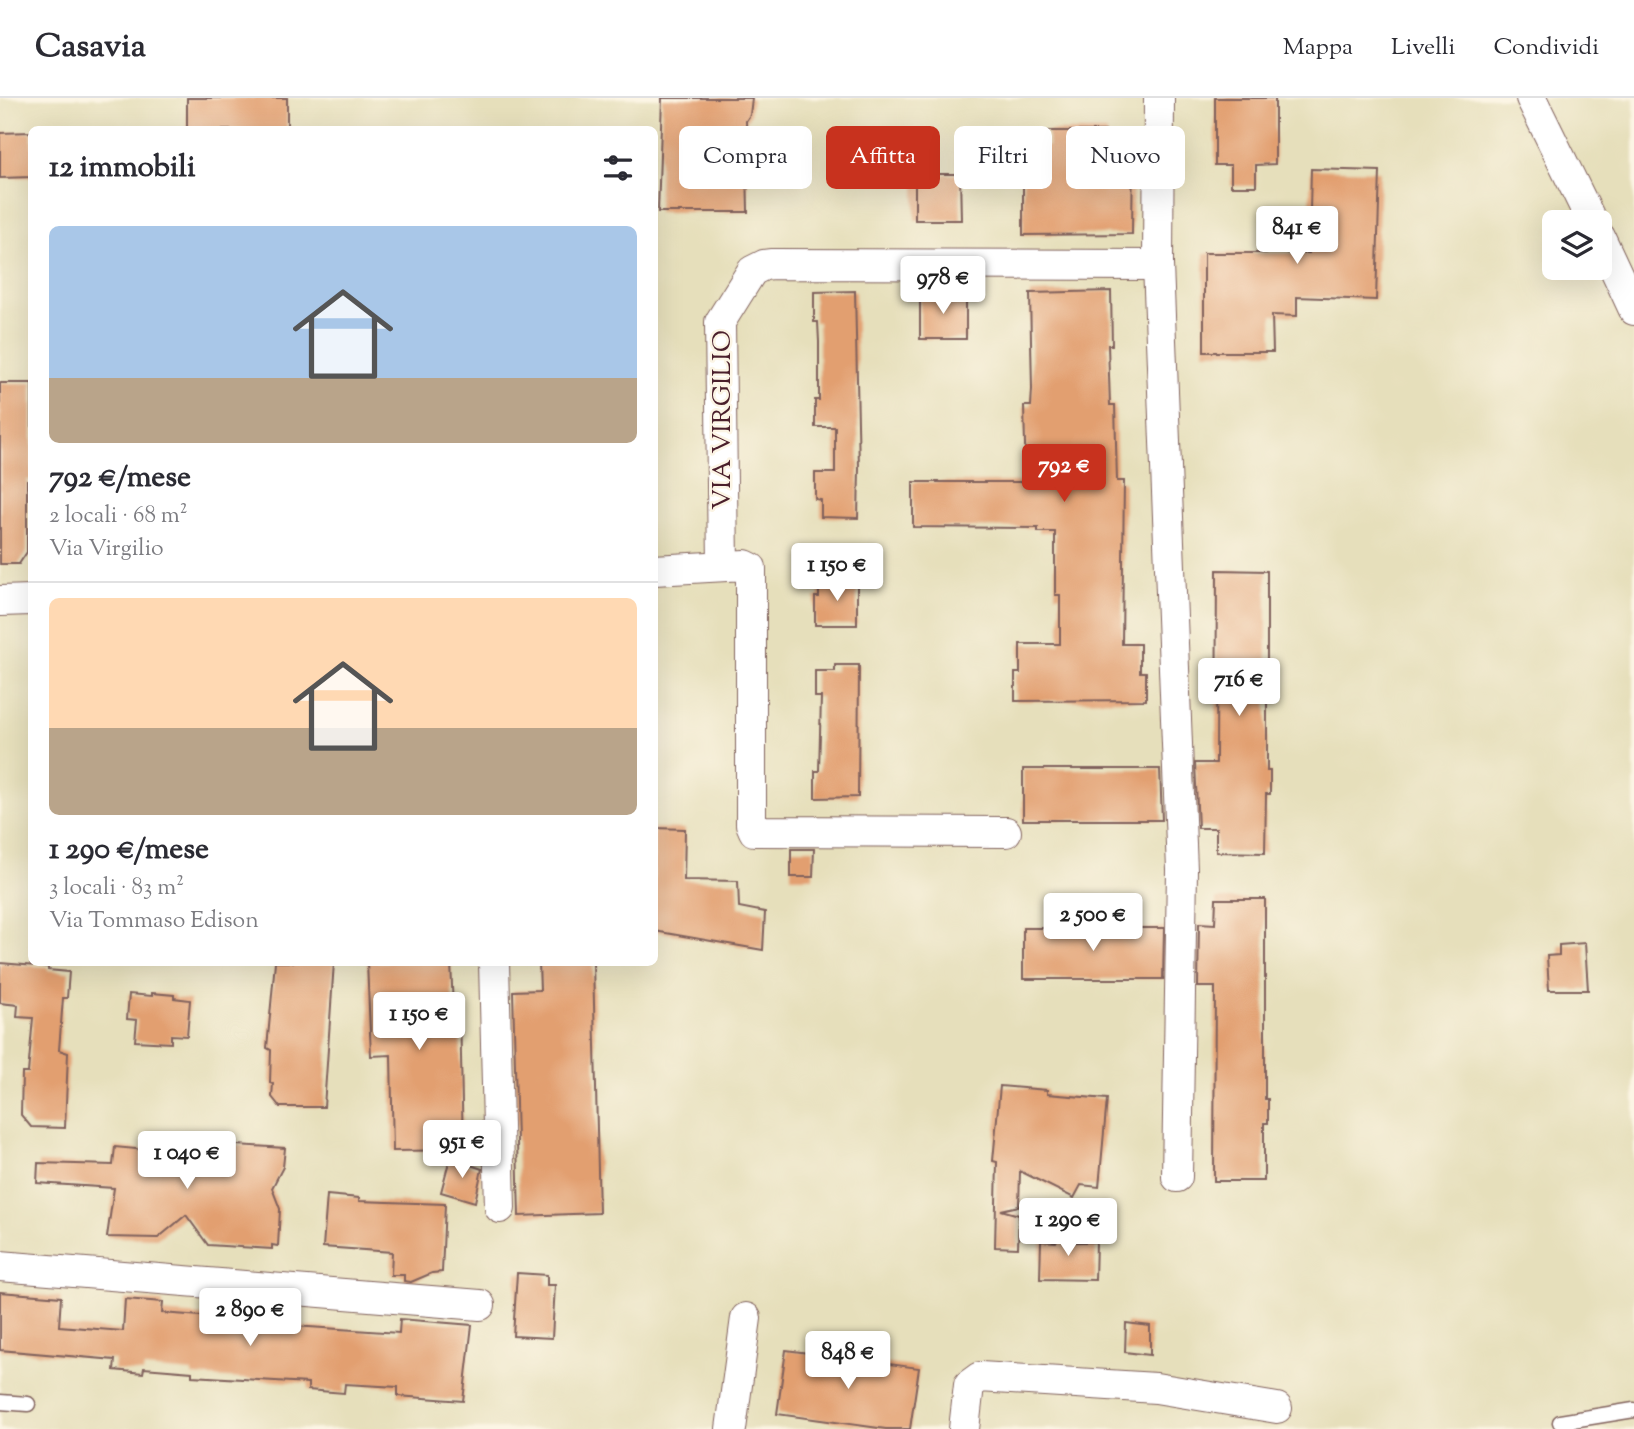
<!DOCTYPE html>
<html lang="it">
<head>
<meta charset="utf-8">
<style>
	body { margin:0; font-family:"Sorts Mill Goudy",serif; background:#f2f2f3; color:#2b2b33; height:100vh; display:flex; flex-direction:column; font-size:26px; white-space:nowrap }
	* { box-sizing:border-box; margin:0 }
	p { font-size:23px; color:#7c7c81 }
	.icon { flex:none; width:38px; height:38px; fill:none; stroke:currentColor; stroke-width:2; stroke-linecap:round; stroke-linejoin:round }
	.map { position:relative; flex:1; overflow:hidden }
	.drawer { position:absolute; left:28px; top:28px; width:630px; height:840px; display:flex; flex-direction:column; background:#fff; border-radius:10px; box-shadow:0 7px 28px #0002 }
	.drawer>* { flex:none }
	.top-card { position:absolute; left:679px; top:28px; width:665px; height:63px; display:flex; gap:14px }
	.fabs { position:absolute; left:1542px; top:112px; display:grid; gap:14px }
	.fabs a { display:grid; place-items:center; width:70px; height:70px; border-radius:10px; background:#fff; box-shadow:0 7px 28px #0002; font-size:35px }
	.price { position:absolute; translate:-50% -60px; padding:0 16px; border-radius:7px; background:#fff; color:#222; font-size:23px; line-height:46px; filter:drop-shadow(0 2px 4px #0008) }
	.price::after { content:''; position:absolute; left:50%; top:42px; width:21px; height:16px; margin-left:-10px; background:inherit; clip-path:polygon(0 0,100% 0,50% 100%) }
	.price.on { background:#c8321e; color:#fff }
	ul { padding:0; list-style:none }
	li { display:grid; align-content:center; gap:14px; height:371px; padding:0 21px }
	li+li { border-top:2px solid #e1e1e2 }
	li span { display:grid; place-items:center; height:217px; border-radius:10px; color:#555 }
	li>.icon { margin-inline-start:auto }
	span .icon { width:126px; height:126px; fill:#fffc; stroke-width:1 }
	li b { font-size:30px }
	h2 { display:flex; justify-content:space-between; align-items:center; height:84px; padding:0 21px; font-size:30px }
	.pill { padding:0 24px; border-radius:10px; background:#fff; box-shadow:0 7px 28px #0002; font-size:24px; line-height:63px }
	.pill.on { background:#c8321e; color:#fff }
	header { display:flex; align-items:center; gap:42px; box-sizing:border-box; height:98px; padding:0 35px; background:#fff; border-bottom:2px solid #e1e1e2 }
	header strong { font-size:33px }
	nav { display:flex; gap:38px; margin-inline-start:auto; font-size:24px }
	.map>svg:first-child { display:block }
	.building { fill:#e29f70 }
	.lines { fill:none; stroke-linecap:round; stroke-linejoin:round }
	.lane-casing { stroke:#81625d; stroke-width:17 }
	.street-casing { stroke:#81625d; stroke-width:32 }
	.lane { stroke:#fff; stroke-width:14 }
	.street { stroke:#fff; stroke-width:30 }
	.labels { text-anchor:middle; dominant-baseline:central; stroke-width:5; stroke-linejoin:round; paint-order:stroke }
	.street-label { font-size:26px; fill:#4a1f2b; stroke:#fcf5e5 }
</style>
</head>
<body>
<header>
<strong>Casavia</strong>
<nav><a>Mappa</a><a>Livelli</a><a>Condividi</a></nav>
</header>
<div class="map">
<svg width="1634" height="1331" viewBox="0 0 1634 1331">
	<rect width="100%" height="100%" fill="#fcf5e5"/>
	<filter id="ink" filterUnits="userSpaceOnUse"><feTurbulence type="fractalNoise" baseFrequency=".0143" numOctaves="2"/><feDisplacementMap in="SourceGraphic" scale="14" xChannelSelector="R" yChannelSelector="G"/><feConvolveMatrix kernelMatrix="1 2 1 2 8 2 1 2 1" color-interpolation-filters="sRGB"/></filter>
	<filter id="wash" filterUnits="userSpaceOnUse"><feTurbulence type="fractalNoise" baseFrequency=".00686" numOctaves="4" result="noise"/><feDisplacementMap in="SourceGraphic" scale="28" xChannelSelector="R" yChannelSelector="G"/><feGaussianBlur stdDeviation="1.57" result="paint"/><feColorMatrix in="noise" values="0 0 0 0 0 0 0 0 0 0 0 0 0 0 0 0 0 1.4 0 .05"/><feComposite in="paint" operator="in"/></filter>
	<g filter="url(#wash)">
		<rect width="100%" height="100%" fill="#e6dfbb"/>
		<g id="blocks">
			<g class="building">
				<rect x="187" y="0" width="100" height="32"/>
				<path d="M 662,0 L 752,0 L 750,17 L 746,23 L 748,114 L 658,114 Z"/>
				<path d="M 1215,0 L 1275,0 L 1275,66 L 1256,67 L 1256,88 L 1231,88 L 1231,67 L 1215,67 Z"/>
				<path d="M 1048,33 L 1107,33 L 1107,46 L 1133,47 L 1132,136 L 1023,137 L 1023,48 L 1048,48 Z"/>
				<path d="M 32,34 L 32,79 L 0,80 L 0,35 Z"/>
				<path d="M 1311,71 L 1380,73 L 1376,202 L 1297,199 L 1297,218 L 1272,217 L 1273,254 L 1204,254 L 1204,155 L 1309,155 Z"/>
				<path d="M 915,76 L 960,76 L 961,122 L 915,122 Z"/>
				<path d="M 855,193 L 859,370 L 858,420 L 821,419 L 821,402 L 815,401 L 815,375 L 835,375 L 835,329 L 815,329 L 815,302 L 819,302 L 819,244 L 818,224 L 814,224 L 814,194 Z"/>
				<path d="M 1111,193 L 1112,247 L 1108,247 L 1110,307 L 1115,307 L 1117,383 L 1124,383 L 1122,546 L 1140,546 L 1140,574 L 1146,574 L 1146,602 L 1015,603 L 1015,575 L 1020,575 L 1020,546 L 1060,546 L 1060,497 L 1055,497 L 1055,434 L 1038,434 L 1038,430 L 913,429 L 913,384 L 1026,384 L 1024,308 L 1031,308 L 1032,291 L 1030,195 Z"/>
				<rect x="920" y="196" width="46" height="45"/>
				<path d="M 0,285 L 32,285 L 32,382 L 27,382 L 27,454 L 19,466 L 0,466 Z"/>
				<path d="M 1217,472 L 1267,473 L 1267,673 L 1270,673 L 1270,696 L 1266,696 L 1265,755 L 1216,754 L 1216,730 L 1198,730 L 1195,665 L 1216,665 Z"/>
				<path d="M 819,481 L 857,481 L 857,527 L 815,527 L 815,499 L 819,499 Z"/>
				<path d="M 835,567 L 859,567 L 858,699 L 815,700 L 815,673 L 819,673 L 821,599 L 815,599 L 815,573 L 835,573 Z"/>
				<path d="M 1023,671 L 1160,671 L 1162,722 L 1023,722 Z"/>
				<path d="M 654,730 L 685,731 L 684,782 L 738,783 L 739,809 L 765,814 L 763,852 L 654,833 Z"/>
				<path d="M 791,751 L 814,751 L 813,779 L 791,779 Z"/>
				<path d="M 1216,801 L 1265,801 L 1265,1001 L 1268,1001 L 1268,1025 L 1264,1025 L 1264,1083 L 1214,1083 L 1215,889 L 1198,889 L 1199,825 L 1215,826 Z"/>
				<path d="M 1023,830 L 1164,830 L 1163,881 L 1023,881 Z"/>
				<path d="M 1585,845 L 1588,892 L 1549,892 L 1547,858 L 1559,857 L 1559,847 Z"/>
				<path d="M 275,864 L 334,864 L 324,1009 L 280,1009 L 272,999 L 273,986 L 270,985 L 271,952 L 267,950 Z"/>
				<path d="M 367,864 L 451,864 L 453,911 L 460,911 L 463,1052 L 393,1053 L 391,957 L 371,958 Z"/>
				<path d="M 539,864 L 593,864 L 599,1115 L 519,1118 L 513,893 L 540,892 Z"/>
				<path d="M 0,865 L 48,869 L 48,872 L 69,874 L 67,900 L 63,900 L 59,952 L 68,955 L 65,1030 L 31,1029 L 21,1017 L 22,975 L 28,975 L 33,920 L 17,919 L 18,907 L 0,905 Z"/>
				<path d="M 152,895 L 174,897 L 174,900 L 190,902 L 187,938 L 171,937 L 171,945 L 135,943 L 137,922 L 127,921 L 129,896 L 152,898 Z"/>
				<path d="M 1000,988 L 1047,992 L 1047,996 L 1107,1001 L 1099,1089 L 1081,1087 L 1074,1100 L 1020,1073 L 1019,1108 L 1001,1112 L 1019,1117 L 1018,1150 L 995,1149 L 997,1064 L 993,1063 Z"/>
				<path d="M 158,1042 L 285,1050 L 283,1069 L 272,1090 L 280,1111 L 278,1148 L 272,1147 L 272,1151 L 208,1147 L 186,1117 L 158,1140 L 107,1139 L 114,1090 L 37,1085 L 38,1065 L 113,1067 L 115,1049 L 157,1053 Z"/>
				<path d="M 450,1060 L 482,1071 L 475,1104 L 441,1094 Z"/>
				<path d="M 327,1097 L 359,1100 L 359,1103 L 445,1106 L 442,1174 L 432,1175 L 411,1184 L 404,1183 L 404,1177 L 391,1177 L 392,1154 L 323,1149 Z"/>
				<path d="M 1069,1120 L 1076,1144 L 1096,1144 L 1095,1182 L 1040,1181 L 1041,1143 L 1056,1144 Z"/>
				<path d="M 517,1175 L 547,1177 L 547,1187 L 555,1187 L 552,1240 L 513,1238 Z"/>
				<path d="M 0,1194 L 61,1199 L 59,1228 L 123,1233 L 125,1201 L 163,1204 L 162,1215 L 279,1224 L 279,1227 L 399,1235 L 400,1221 L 472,1227 L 463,1303 L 398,1298 L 398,1289 L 345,1286 L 344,1295 L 308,1292 L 308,1285 L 192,1278 L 192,1274 L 144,1270 L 143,1275 L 114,1272 L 115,1262 L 0,1252 Z"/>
				<path d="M 1126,1225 L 1150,1228 L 1150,1257 L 1125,1254 Z"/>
				<path d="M 786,1252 L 919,1270 L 910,1331 L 886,1331 L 777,1316 Z"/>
			</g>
		</g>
	</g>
	<g filter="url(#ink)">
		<use href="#blocks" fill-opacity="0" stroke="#81625d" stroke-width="2"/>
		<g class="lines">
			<g class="lane-casing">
				<g id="lane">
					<path d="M 0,1304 L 28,1306"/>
					<path d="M 1560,1324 L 1634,1312"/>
				</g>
			</g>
			<g class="street-casing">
				<g id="street">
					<path d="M 1159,0 L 1158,167 L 1182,772 L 1177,1079"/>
					<path d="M 1531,0 L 1592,124"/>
					<path d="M 1600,139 L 1634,212"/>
					<path d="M 723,468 L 720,224 L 752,173 L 764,167 L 772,166 L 1158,167"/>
					<path d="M 654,472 L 745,467 L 751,470 L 751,726 L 754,733 L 1006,734"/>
					<path d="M 0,503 L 32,502"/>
					<path d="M 494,864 L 500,1110"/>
					<path d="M 0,1168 L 480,1207"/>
					<path d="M 731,1331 L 746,1220"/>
					<path d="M 964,1331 L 969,1287 L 980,1279 L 1156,1290 L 1277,1310"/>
				</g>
			</g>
			<use href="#lane" class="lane"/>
			<use href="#street" class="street"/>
		</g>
	</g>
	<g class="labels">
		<g class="street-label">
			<text transform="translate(723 322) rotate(-90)">VIA VIRGILIO</text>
		</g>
	</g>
</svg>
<div class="fabs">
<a><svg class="icon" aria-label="layers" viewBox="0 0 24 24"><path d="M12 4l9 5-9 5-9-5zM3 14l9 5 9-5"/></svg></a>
</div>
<b class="price" style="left:1297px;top:168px">841 €</b>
<b class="price" style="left:943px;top:218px">978 €</b>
<b class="price on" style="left:1064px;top:406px">792 €</b>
<b class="price" style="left:837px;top:505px">1 150 €</b>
<b class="price" style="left:1239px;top:620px">716 €</b>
<b class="price" style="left:1093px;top:855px">2 500 €</b>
<b class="price" style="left:419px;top:954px">1 150 €</b>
<b class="price" style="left:462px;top:1082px">951 €</b>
<b class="price" style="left:187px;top:1093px">1 040 €</b>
<b class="price" style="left:1068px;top:1160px">1 290 €</b>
<b class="price" style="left:250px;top:1250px">2 890 €</b>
<b class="price" style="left:848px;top:1293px">848 €</b>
<div class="top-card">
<a class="pill">Compra</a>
<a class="pill on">Affitta</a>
<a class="pill">Filtri</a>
<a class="pill">Nuovo</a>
</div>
<section class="drawer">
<h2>12 immobili<svg class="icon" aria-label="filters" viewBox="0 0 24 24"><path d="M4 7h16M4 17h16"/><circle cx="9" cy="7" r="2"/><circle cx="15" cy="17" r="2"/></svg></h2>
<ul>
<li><span style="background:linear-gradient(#a9c7e8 70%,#b9a48a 0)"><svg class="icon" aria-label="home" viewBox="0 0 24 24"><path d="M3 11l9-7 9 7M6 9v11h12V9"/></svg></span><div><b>792 €/mese</b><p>2 locali · 68 m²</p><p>Via Virgilio</p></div></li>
<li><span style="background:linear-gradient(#ffd9b3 60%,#b9a48a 0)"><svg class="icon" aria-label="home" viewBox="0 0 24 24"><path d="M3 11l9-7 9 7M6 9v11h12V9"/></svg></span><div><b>1 290 €/mese</b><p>3 locali · 83 m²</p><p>Via Tommaso Edison</p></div></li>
</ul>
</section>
</div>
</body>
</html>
